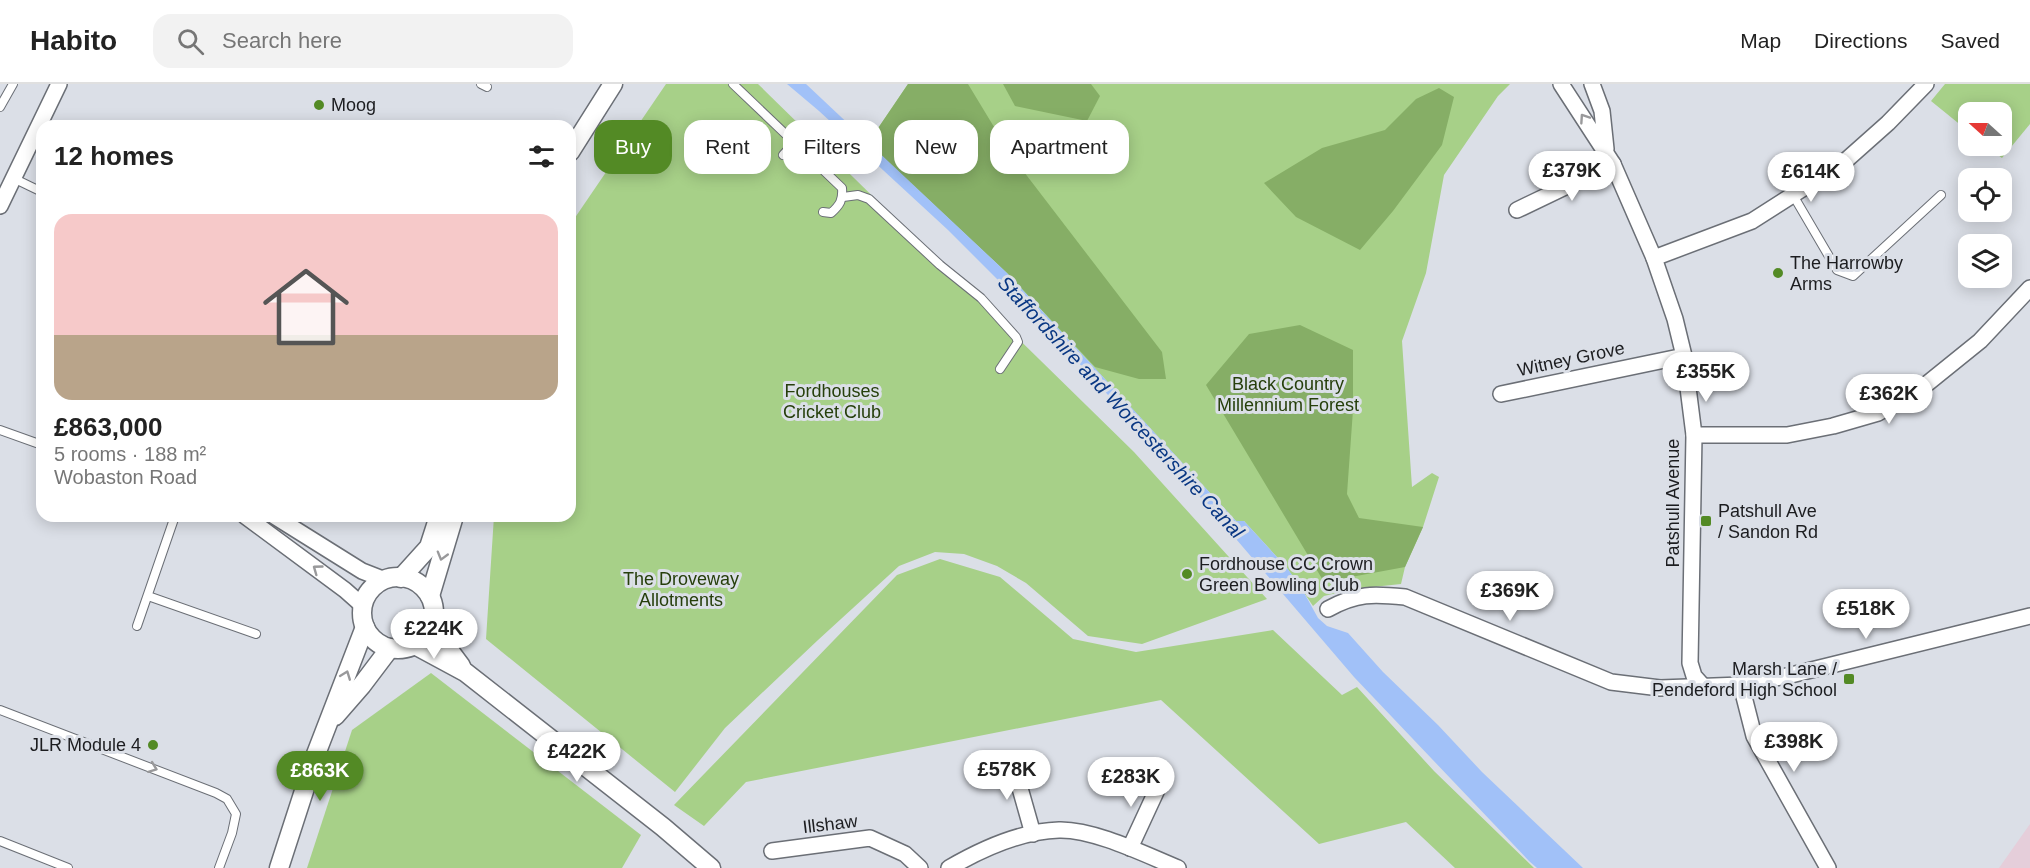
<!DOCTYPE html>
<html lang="en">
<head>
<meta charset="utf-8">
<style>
	body { margin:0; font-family:Helvetica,sans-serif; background:#f2f2f2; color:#222; height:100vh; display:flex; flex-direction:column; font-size:22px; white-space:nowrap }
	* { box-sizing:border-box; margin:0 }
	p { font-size:20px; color:#767676 }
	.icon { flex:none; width:33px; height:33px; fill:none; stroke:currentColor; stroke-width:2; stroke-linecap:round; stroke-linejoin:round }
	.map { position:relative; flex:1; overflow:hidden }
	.drawer { position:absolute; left:36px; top:36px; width:540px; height:402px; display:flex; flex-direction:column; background:#fff; border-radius:18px; box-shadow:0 3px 15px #0003 }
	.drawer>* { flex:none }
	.guide { position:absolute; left:594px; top:36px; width:570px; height:54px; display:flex; gap:12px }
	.needle { width:39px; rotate:291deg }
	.buttons { position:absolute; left:1958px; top:18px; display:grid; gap:12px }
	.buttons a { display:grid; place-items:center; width:54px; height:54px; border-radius:12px; background:#fff; box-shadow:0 3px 15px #0003; font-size:30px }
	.price { position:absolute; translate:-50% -51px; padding:0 14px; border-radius:21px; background:#fff; color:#222; font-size:20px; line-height:39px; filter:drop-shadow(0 2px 3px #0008) }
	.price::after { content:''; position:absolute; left:50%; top:36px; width:18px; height:14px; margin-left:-9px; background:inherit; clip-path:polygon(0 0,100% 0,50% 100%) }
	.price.active { background:#538a25; color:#fff }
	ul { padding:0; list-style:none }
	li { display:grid; align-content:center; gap:12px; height:318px; padding:0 18px }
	li span { display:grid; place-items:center; height:186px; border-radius:18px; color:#555 }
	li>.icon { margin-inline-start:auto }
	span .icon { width:108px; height:108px; fill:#fffc; stroke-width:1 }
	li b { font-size:26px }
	h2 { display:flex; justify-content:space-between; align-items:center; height:72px; padding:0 18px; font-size:26px }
	.tag { padding:0 21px; border-radius:18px; background:#fff; box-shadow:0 3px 15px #0003; font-size:21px; line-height:54px }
	.tag.active { background:#538a25; color:#fff }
	header { display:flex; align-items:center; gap:36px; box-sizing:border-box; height:84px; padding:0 30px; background:#fff; border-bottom:2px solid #e0e0e0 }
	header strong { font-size:28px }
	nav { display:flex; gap:33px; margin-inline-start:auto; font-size:21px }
	.search { width:420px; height:54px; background:#f2f2f2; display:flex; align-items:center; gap:15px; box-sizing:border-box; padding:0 21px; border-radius:18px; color:#767676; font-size:22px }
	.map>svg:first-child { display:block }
	.education { fill:#e5ceda }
	.green { fill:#a7d088 }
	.forest { fill:#86ae66 }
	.water { fill:#a1c1f8 }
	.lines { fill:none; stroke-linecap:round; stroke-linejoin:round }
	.service-casing { stroke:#6b6f76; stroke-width:10 }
	.minor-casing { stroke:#6b6f76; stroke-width:18 }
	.tertiary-casing { stroke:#6b6f76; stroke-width:21 }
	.service { stroke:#fff; stroke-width:8 }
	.minor { stroke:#fff; stroke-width:15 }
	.tertiary { stroke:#fff; stroke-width:18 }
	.oneway { stroke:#99999b }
	.poi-dot { fill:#538a25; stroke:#dbdfe7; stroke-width:2 }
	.labels { text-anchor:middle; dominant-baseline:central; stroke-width:6; stroke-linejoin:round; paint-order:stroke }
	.poi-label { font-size:18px; fill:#1c1d20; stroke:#dbdfe7; text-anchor:start }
	.street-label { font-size:18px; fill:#1c1d20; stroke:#dbdfe7 }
	.park-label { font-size:18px; fill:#263f0b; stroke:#dbdfe7 }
	.water-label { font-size:20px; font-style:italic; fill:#093783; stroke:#dbdfe7 }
</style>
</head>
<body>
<header>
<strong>Habito</strong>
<div class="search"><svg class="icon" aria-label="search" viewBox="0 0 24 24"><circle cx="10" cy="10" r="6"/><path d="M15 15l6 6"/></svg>Search here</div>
<nav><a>Map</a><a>Directions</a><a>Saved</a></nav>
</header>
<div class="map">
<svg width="2030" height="784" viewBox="0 0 2030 784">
	<rect width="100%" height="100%" fill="#dbdfe7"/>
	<path class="education" d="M 2030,740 L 2030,784 L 1999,784 Z"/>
	<g class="green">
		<path d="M 666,0 L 758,0 L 1134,368 L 1267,515 L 1142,560 L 1088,552 L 1026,499 L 997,482 L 964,470 L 935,468 L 899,482 L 818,556 L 725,644 L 675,708 L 486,555 L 494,432 L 570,432 L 570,141 Z"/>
		<path d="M 908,0 L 1510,0 L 1498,12 L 1444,91 L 1426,189 L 1402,257 L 1412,403 L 1432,389 L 1439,393 L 1423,443 L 1405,483 L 1401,500 L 1354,505 L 1324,512 L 1313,522 L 1287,484 L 1244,437 L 1236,437 L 1007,189 L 868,59 Z"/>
		<path d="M 1945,0 L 2030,0 L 2030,40 L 2002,74 L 1986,62 L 2001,62 L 2001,28 L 1968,28 L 1968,47 L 1931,17 Z"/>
		<path d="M 940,475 L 1000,493 L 1073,555 L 1136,568 L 1273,546 L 1342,611 L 1357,603 L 1434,687 L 1534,784 L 1455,784 L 1406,738 L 1319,760 L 1161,616 L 746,698 L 704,742 L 674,721 L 897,491 Z"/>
		<path d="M 431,589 L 641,751 L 622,784 L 307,784 L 352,646 Z"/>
	</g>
	<g class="forest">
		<path d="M 908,0 L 968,0 L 1011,71 L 1162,268 L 1166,295 L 1139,295 L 1095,283 L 1007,189 L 868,59 Z"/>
		<path d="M 1003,0 L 1091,0 L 1100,12 L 1087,37 L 1015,22 Z"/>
		<path d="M 1439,4 L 1454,13 L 1442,61 L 1393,127 L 1360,166 L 1296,133 L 1264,99 L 1322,64 L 1385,46 L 1416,15 Z"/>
		<path d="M 1300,241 L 1353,266 L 1353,326 L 1347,410 L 1359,434 L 1423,443 L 1405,483 L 1324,498 L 1206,301 L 1249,250 Z"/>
	</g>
	<path class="water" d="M 787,0 L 806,0 L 1007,189 L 1236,437 L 1244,437 L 1287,484 L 1302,505 L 1318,534 L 1327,542 L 1348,549 L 1383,588 L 1438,641 L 1482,688 L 1583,784 L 1537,784 L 1529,777 L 1354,593 L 1183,393 L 1055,253 L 948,146 L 819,27 Z"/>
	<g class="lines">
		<g class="service-casing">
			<g id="service">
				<path d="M 481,0 L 487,3"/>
				<path d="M 733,0 L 842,104 C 843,116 840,121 831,129 L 823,128"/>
				<path d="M 0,23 L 13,0"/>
				<path d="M 783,71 L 794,59"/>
				<path d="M 13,94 L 42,108"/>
				<path d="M 1793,111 L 1837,186 L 1853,192 L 1941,111"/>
				<path d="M 843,113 L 858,111 L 869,115 L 940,181 L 981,214 L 1016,253 L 1018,258 L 1000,285"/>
				<path d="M 0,346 L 42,361"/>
				<path d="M 148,512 L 256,550"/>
				<path d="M 137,542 L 175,432"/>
				<path d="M 0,626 L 216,709 L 227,715 L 236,730 L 232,749 L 219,784"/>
				<path d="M 0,757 L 68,784"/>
			</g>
		</g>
		<g class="minor-casing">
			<g id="minor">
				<path d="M 1561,0 L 1613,80 L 1654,174 L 1675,235 L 1684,272 L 1694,351 L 1690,579 L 1694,592 L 1703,602"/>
				<path d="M 1592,0 L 1602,27 L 1606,65"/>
				<path d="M 0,122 L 59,0"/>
				<path d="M 1517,126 L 1613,80"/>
				<path d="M 1654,174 L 1752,137 L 1843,79 L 1888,39 L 1926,0"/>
				<path d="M 1501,310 L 1684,272"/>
				<path d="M 1694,351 L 1787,351 L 1833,342 L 1878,329 L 1923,303 L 1980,257 L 2030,204"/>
				<path d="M 245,432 L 345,506 L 363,522"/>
				<path d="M 274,432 L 362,487 L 385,496"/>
				<path d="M 1328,525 C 1357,509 1373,510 1405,513 L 1611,598 L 1660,604 L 1741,601 L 1791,591 L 2030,532"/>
				<path d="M 1741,601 L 1754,652 L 1828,784"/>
				<path d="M 1012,676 L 1033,750"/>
				<path d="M 1130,764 L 1161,697"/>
				<path d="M 772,767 L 870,754 L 905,770 L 920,784"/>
				<path d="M 949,784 C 980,766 1022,747 1059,746 C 1094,745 1146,771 1178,784"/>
			</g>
		</g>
		<g class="tertiary-casing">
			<g id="tertiary">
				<path d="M 570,68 L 613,0"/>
				<circle cx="398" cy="529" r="36"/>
				<path d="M 401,494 L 429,463 L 439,432"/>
				<path d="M 430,512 L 454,432"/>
				<path d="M 432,543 L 461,582"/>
				<path d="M 415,561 L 465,588 L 663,743 L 711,784"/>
				<path d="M 335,632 L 362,601 L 390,564"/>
				<path d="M 279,784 L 316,670 L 365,543"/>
			</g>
		</g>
		<use href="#service" class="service"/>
		<use href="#minor" class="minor"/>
		<use href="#tertiary" class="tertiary"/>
	</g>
	<defs><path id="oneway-chevron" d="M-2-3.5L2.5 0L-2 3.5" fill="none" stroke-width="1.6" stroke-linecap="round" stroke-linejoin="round" transform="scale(1.5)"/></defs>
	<g class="oneway">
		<use href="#oneway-chevron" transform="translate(1584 34) rotate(-124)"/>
		<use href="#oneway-chevron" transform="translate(442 472) rotate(106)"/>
		<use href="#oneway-chevron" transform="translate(317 485) rotate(-144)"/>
		<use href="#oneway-chevron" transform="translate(346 591) rotate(-69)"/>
		<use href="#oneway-chevron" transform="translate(153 684) rotate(21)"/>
	</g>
	<g class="poi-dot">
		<circle cx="319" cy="21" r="6"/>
		<circle cx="1778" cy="189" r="6"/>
		<rect x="1700" y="431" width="12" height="12" rx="3"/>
		<circle cx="1187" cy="490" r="6"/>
		<rect x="1843" y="589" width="12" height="12" rx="3"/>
		<circle cx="153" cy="661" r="6"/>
	</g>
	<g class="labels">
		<g class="poi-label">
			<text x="331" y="21">Moog</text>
			<text x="1790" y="179">The Harrowby<tspan x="1790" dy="21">Arms</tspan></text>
			<text x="1718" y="427">Patshull Ave<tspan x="1718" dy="21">/ Sandon Rd</tspan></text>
			<text x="1199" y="480">Fordhouse CC Crown<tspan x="1199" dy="21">Green Bowling Club</tspan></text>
			<text x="1837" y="585" text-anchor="end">Marsh Lane /<tspan x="1837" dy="21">Pendeford High School</tspan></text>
			<text x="141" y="661" text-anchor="end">JLR Module 4</text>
		</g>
		<g class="street-label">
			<text transform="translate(1571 275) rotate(-12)">Witney Grove</text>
			<text transform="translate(1673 419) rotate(-90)">Patshull Avenue</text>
			<text transform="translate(830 740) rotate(-7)">Illshaw</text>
		</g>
		<g class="park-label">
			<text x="1288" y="300">Black Country<tspan x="1288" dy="21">Millennium Forest</tspan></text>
			<text x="832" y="307">Fordhouses<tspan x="832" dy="21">Cricket Club</tspan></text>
			<text x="681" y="495">The Droveway<tspan x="681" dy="21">Allotments</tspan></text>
		</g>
		<g class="water-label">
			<text transform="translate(1121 323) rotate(47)">Staffordshire and Worcestershire Canal</text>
		</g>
	</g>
</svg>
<div class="buttons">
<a><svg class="needle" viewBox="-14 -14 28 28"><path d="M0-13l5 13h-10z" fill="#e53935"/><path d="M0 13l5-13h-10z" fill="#767676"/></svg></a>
<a><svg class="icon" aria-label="locate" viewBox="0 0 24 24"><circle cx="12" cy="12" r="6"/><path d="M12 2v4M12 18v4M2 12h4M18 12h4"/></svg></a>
<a><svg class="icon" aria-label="layers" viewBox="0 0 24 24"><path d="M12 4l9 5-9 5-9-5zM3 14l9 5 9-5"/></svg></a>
</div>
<b class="price" style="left:1572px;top:118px">£379K</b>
<b class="price" style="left:1811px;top:119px">£614K</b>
<b class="price" style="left:1706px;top:319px">£355K</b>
<b class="price" style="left:1889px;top:341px">£362K</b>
<b class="price" style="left:1510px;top:538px">£369K</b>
<b class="price" style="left:1866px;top:556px">£518K</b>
<b class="price" style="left:434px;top:576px">£224K</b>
<b class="price" style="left:1794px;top:689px">£398K</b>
<b class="price" style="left:577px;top:699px">£422K</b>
<b class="price" style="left:1007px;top:717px">£578K</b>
<b class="price active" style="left:320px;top:718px">£863K</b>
<b class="price" style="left:1131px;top:724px">£283K</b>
<div class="guide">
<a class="tag active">Buy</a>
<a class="tag">Rent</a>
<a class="tag">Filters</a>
<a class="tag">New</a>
<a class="tag">Apartment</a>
</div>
<section class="drawer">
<h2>12 homes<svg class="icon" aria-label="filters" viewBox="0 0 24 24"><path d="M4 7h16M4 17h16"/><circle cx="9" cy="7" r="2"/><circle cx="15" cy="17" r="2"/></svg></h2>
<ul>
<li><span style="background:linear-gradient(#f6c9c9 65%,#b9a48a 0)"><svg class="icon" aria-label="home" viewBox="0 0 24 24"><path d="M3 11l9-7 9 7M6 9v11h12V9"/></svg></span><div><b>£863,000</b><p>5 rooms · 188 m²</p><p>Wobaston Road</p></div></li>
</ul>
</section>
</div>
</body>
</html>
